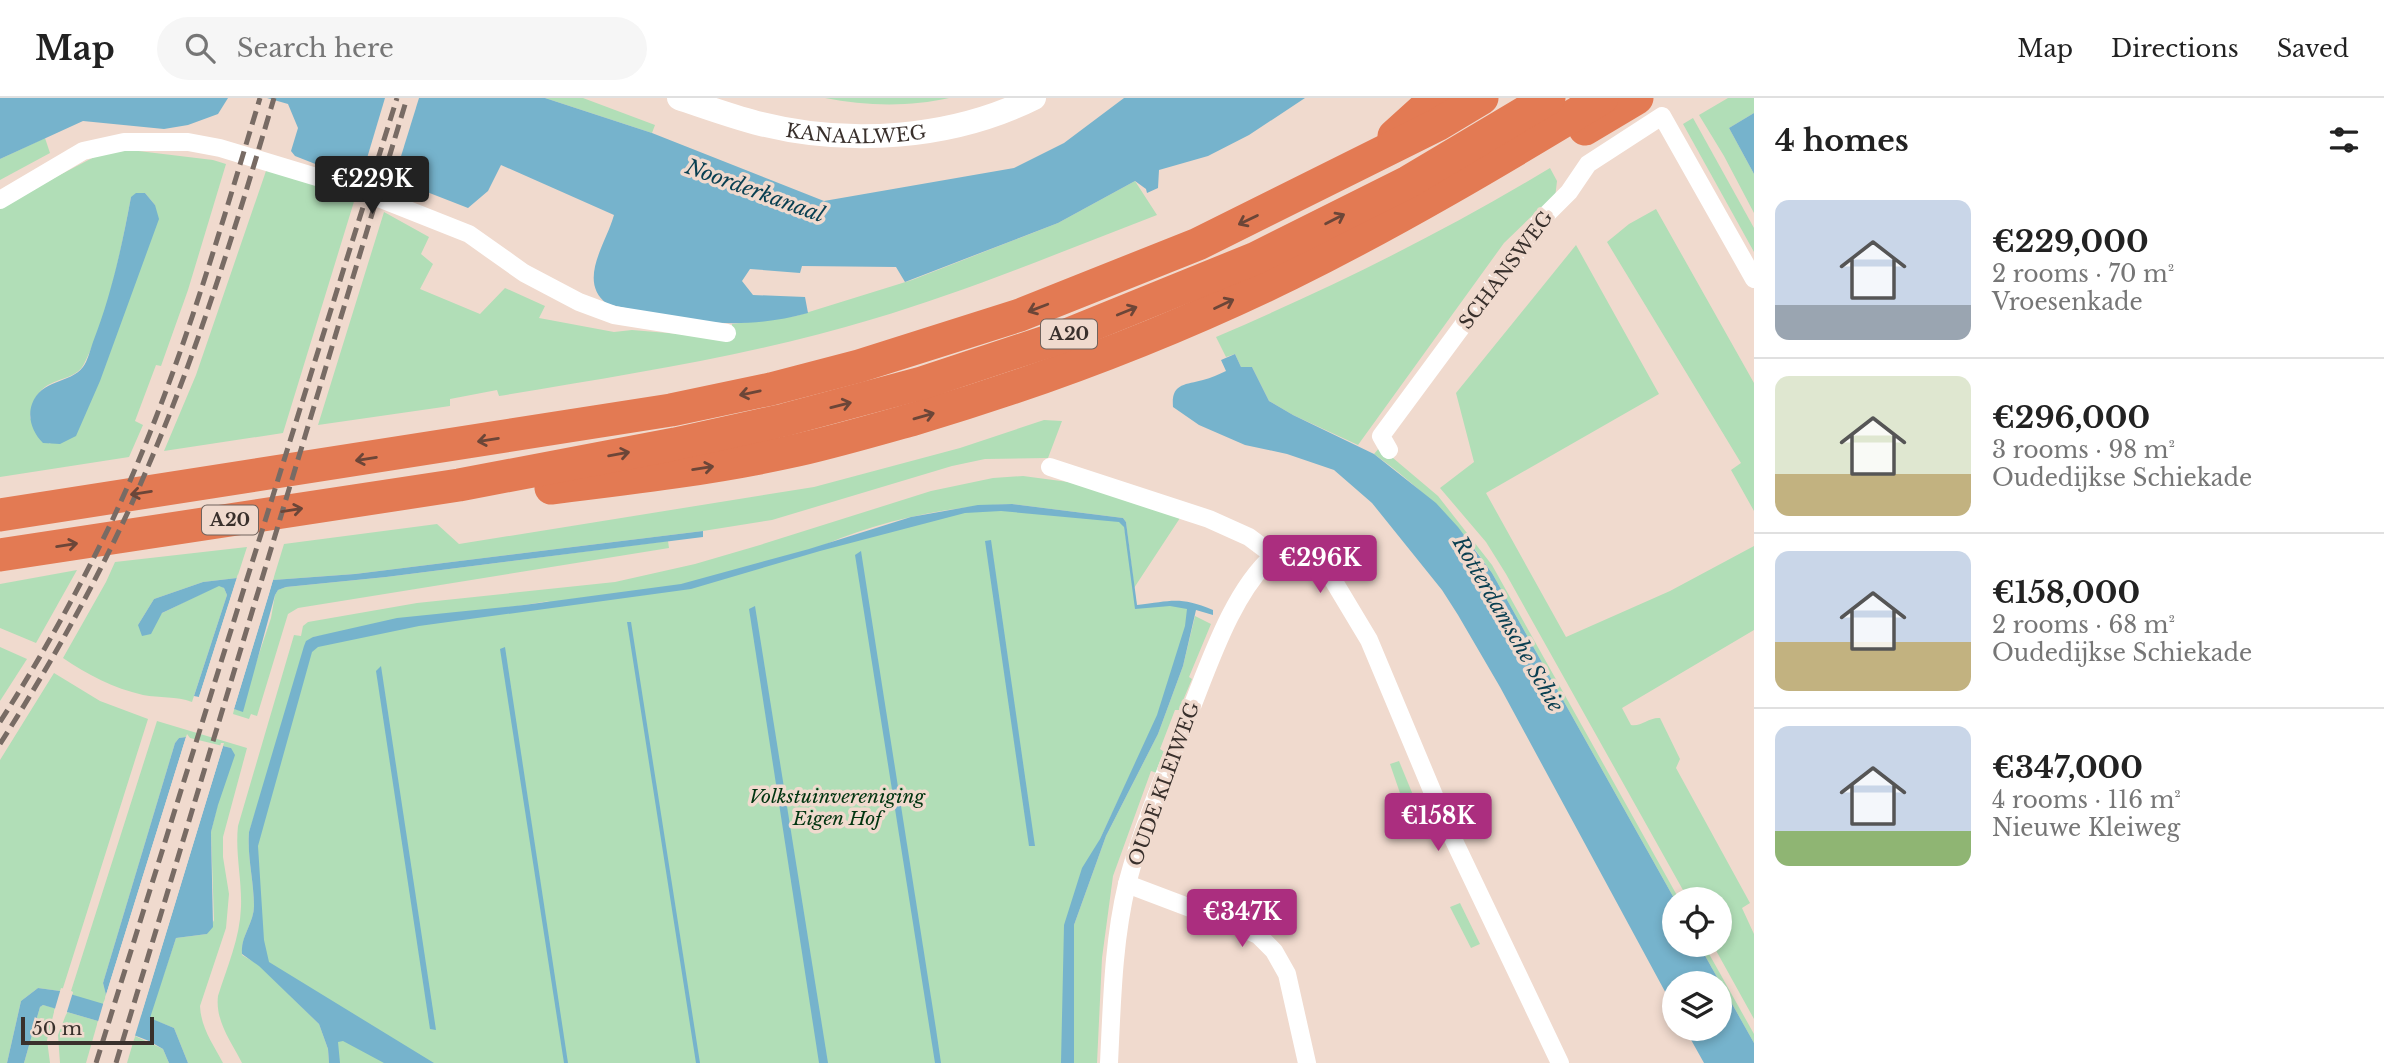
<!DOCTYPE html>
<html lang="en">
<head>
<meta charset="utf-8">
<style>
	body { margin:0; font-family:"Libre Baskerville",serif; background:#f6f6f6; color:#222; height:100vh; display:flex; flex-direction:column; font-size:26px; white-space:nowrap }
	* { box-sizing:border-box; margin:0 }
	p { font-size:23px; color:#767676 }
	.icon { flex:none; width:38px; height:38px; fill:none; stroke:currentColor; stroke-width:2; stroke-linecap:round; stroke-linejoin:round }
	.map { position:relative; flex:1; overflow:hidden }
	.sheet { display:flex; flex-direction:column; background:#fff; width:630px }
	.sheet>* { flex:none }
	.buttons { position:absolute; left:1662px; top:789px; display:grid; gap:14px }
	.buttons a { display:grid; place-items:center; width:70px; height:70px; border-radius:50%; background:#fff; box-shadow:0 4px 10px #0003; font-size:35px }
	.scale { position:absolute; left:21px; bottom:18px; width:133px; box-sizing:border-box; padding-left:7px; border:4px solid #39302c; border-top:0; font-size:19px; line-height:24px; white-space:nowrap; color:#39302c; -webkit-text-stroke:5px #f0dace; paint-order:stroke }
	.price { position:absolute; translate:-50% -60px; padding:0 16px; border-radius:7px; background:#ab2e7f; color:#fff; font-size:23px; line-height:46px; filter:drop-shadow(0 2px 4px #0008) }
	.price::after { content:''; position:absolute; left:50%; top:42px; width:21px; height:16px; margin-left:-10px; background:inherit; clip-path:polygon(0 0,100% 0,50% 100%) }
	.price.selected { background:#222; color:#fff }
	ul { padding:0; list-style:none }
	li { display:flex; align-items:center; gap:21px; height:175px; padding:0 21px }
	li+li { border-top:2px solid #e0e0e0 }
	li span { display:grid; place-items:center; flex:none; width:196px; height:140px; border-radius:14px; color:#555 }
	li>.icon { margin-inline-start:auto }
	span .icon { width:84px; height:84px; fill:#fffc; stroke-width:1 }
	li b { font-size:30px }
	h2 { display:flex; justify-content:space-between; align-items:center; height:84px; padding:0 21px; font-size:30px }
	header { display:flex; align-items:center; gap:42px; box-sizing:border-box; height:98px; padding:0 35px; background:#fff; border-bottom:2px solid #e0e0e0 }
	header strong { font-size:33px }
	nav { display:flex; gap:38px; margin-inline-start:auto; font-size:24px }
	.search { width:490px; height:63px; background:#f6f6f6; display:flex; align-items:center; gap:18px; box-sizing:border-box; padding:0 24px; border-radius:38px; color:#767676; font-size:26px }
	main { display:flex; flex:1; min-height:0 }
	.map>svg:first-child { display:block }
	.green { fill:#b1deb7; fill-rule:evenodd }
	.water { fill:#76b3cc }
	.pier { fill:#f0dace }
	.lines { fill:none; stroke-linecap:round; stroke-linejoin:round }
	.minor { stroke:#fff; stroke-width:18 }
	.secondary { stroke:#fff; stroke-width:24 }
	.motorway { stroke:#e37a53; stroke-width:33 }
	.rail { stroke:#786b64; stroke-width:5; stroke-dasharray:14 7; stroke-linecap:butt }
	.oneway { stroke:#6c4638 }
	.labels { text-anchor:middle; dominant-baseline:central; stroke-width:7; stroke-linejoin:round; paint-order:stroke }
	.shield { fill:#f0dace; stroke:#70635d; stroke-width:2 }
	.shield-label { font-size:18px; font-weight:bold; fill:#39302c }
	.street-label { font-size:19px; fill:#39302c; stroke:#f0dace }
	.park-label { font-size:19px; font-style:italic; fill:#003410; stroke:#f0dace }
	.water-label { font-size:21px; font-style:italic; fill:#093f51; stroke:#f0dace }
</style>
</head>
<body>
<header>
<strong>Map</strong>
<div class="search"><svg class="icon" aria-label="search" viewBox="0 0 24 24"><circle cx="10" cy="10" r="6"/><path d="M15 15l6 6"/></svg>Search here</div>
<nav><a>Map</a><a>Directions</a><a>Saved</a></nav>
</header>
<main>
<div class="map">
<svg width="1754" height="965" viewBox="0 0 1754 965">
	<rect width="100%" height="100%" fill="#f0dace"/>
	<g class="green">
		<path d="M 545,0 L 583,0 L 655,27 L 652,35 Z"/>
		<path d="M 825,0 L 949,0 C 910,9 865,8 825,0 Z"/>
		<path d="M 1728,0 L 1754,0 L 1754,15 L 1729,30 L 1754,76 L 1754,115 L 1724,58 L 1699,17 Z"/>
		<path d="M 1693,20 L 1754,130 L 1754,154 L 1683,26 Z"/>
		<path d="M 45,40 L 50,55 L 0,82 L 0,61 Z"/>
		<path d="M 130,52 L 213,62 L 226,66 L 188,192 L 161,268 L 156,267 L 135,323 L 143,327 L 129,359 L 0,379 L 0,108 L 100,56 ZM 145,95 L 155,107 L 50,346 L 30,320 C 35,273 72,289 84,266 C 108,219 121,152 131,99 Z"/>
		<path d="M 267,70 L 356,97 L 283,335 L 164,353 L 196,277 Z"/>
		<path d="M 1550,70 L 1557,83 L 1555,100 L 1538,112 L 1504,145 L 1358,347 L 1293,317 L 1269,303 L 1252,269 L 1241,269 L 1235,256 L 1226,259 L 1216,239 C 1330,190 1443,135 1550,70 Z"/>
		<path d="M 1135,83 L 1157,117 C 1063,153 970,192 873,221 C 751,258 624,277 499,298 L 497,292 L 450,301 L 450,308 L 318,327 L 384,114 L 429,139 L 421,156 L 433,166 L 420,191 L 480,216 L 505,190 L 545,208 L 539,220 L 614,234 L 632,232 L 727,240 L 731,236 L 732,226 L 796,218 L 912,182 L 1058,125 Z"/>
		<path d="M 1656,111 L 1754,285 L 1754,413 L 1731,372 L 1741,365 L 1607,144 L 1629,126 Z"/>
		<path d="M 1576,147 L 1659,296 L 1486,395 L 1566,539 L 1670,493 L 1754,448 L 1754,532 L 1622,610 L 1631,627 C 1641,629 1649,619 1660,620 L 1680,661 L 1676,670 L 1750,805 L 1742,810 L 1754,836 L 1754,921 L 1713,847 L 1720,847 L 1720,802 L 1688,801 L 1506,476 L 1486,444 L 1440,390 L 1474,364 L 1456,295 Z"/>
		<path d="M 1044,322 L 1062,323 L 1048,360 L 985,361 L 952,368 L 772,422 L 703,433 L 355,476 L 273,482 L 284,446 L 437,426 L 459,446 L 814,389 L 960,350 Z"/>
		<path d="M 1380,349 L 1438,398 L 1492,467 L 1679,801 L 1675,802 L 1492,475 C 1460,427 1420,389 1374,356 Z"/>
		<path d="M 1023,378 L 1076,385 L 1180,420 L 1134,490 L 1137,509 L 1186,505 L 1192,515 L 1158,617 L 1087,769 L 1067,831 L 1064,965 L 334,965 L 330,923 L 255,858 L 257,816 L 253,745 L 310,549 L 325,540 L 509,513 L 550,503 L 313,539 L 249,734 C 247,759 254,783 254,808 C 254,825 240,839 242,857 L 259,867 L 319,926 L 328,951 L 329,965 L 242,965 C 231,943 215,923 218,898 C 227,869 240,840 241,809 C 242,781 235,755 238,728 L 294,537 L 301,538 L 303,528 L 308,524 L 417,505 L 615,484 L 695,466 L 760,447 L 931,393 L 993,380 ZM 1012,406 L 1123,420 L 1126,424 L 1134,487 L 1123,423 L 976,410 L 824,447 C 882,422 949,408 1012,406 Z"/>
		<path d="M 668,443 L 669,450 L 298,510 L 288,516 L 257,618 L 251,616 L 249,621 L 233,616 L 234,611 L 243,613 L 246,595 L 271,520 L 275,497 L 278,492 L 286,489 L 386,479 Z"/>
		<path d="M 247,449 L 237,480 L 203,484 L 154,501 L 138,527 L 219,487 L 224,490 L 227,497 L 192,604 C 176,598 160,600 143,597 C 113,590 88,577 63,560 L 106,484 L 115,464 Z"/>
		<path d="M 77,472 L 36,545 L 0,530 L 0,486 Z"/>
		<path d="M 1195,518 L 1211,526 L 1189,579 L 1192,581 L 1179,612 L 1175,612 L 1160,651 L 1166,655 L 1157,675 L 1151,673 L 1113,778 L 1102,860 L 1097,965 L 1074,965 L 1074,827 L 1106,738 L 1158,636 L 1183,568 Z"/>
		<path d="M 0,549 L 27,561 L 0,603 Z"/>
		<path d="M 54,575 L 100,603 L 148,621 L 63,890 L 60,893 L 38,890 L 21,903 L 7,965 L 0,965 L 0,662 Z"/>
		<path d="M 157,623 L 247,650 L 223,739 L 223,759 L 229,796 L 226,830 L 200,908 C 201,930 213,946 223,965 L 188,965 L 174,930 L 149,920 L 176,840 L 207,836 L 214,822 L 211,734 L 231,650 L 186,639 L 179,640 L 175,645 L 103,885 L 106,897 L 103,907 L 72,897 L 73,894 L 71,893 Z"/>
		<path d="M 1399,663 L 1413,697 L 1402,701 L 1390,666 Z"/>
		<path d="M 1460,805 L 1480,846 L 1471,850 L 1450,809 Z"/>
		<path d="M 1699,847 L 1704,847 L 1754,936 L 1754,945 Z"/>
		<path d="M 43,907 L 55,910 L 47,942 L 50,965 L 24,965 L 40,909 Z"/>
		<path d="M 67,914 L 98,923 L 86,965 L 60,965 L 58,937 Z"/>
		<path d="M 135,938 L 163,951 L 169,965 L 127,965 Z"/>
	</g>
	<g class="water">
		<path d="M 0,0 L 228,0 L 218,16 L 188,27 L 164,31 L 83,23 L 0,61 Z"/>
		<path d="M 267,0 L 545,0 L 652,35 L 824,103 L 1014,70 L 1064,45 L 1124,0 L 1305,0 L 1249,37 L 1208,58 L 1159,72 L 1158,90 L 1147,95 L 1146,91 L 1135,83 L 1058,125 L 905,184 L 896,169 L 802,168 L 800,175 L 750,171 L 742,183 L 753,197 L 805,199 L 808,215 C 734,235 679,222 607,206 C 577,183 606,146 614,117 L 501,67 L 488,93 L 468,110 L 409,87 L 405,97 L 374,89 L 295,58 L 291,53 L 298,30 L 288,6 Z"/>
		<path d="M 1754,15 L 1754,76 L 1729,30 Z"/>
		<path d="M 136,95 L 145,95 L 155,107 L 159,121 L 100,283 L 76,338 L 60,346 L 43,345 C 33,335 27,320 32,306 C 41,281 70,286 83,269 C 88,263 90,252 93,244 C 111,198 122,148 131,99 Z"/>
		<path d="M 1235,256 L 1241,269 L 1252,269 L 1269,303 L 1293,317 L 1374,356 L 1436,405 L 1458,429 L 1492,475 L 1675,802 L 1675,847 L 1699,847 L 1754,945 L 1754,965 L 1704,965 L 1685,931 L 1720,931 L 1720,886 L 1675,886 L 1675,912 L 1500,589 L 1458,517 L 1442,492 L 1372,405 L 1334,372 L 1287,356 L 1245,347 L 1199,327 L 1173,309 C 1171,285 1185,287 1203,282 C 1211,280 1219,276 1226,273 L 1221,262 Z"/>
		<path d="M 1012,406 L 1123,420 L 1126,424 L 1137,507 C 1172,503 1179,498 1213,512 L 1213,517 L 1196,512 L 1183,568 L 1158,636 L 1106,738 L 1074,827 L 1074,965 L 1061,965 L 1064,827 L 1082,770 L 1100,741 L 1157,617 L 1185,528 L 1187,511 L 1170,508 L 1135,511 L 1124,429 L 1119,424 L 1001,413 L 965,415 L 820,453 L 691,491 L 419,528 L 318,549 L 312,554 L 258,748 L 264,842 L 269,864 L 434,965 L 384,965 L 343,943 L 338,944 L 340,965 L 329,965 L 328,951 L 319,926 L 259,868 L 242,856 C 240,839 254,825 254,808 C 254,783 247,759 249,734 L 304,548 L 306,543 L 313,539 L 397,520 L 524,507 L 681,486 L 809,451 L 911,419 L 978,407 Z"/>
		<path d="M 703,433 L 703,439 L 386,479 L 286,489 L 278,492 L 275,497 L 243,614 L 234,611 L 273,482 L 355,476 Z"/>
		<path d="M 991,442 L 1035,748 L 1029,748 L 985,443 Z"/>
		<path d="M 861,453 L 936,931 L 941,965 L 935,965 L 855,457 Z"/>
		<path d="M 237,480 L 199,599 L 194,598 L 227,497 L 224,490 L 219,488 L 162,515 L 151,536 L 142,538 L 138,527 L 154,501 L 203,484 Z"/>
		<path d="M 755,508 L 828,965 L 819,965 L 749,511 Z"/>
		<path d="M 627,524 L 631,524 L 700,965 L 696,965 Z"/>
		<path d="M 505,549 L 568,965 L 564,965 L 500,551 Z"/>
		<path d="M 381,568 L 436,932 L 430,931 L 376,573 Z"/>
		<path d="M 186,639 L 106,897 L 103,885 L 175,645 L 179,640 Z"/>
		<path d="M 223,648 L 231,650 L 235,657 L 218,707 L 211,734 L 213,829 L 207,836 L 176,840 L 150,920 L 174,930 L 188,965 L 169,965 L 163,951 L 149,943 L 98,923 L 43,907 L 40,909 L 24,965 L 7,965 L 21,903 L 38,890 L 60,893 L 141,917 Z"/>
	</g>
	<g class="pier">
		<path d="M 385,0 L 419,0 L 389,97 L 359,87 Z"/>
		<path d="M 238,476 L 240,481 L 218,551 L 202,600 L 198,602 Z"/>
		<path d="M 274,478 L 269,496 L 233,614 L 231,610 L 270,481 Z"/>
		<path d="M 187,636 L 190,640 L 109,898 L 105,900 Z"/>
		<path d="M 221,645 L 224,645 L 134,941 L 97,927 L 104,903 L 139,913 Z"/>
		<path d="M 61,890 L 73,894 L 66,917 L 54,914 Z"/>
	</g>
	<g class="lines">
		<g class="minor">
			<path d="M 0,102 L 83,53 L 124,44 L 188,44 L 220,50 L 353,90 L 469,136 L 524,175 L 579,204 L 614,217 L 727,235"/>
			<path d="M 1389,352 L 1381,338 L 1540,123 L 1569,94 L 1588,66 L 1662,18 L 1754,181"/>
			<path d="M 1050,369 L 1209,421 L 1249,439 L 1273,457"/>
			<path d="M 1127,786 L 1238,828 L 1258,837 L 1274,853 L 1287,876 L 1307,965"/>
			<path d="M 1109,965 C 1112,905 1113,844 1127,786 C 1142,729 1165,675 1187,621 C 1208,570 1231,495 1273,458 C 1281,450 1291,449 1302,448 L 1321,462 L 1369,542 L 1446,726 L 1560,965"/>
		</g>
		<path class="secondary" id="s1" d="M 679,0 C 706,9 733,19 761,26 C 848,48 952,41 1034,0"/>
		<g class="motorway">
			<path d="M 1585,31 L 1637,0"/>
			<path d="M 1394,38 L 1436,0"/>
			<path d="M 551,390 C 634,380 717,370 798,352 C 837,343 875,332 914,321 C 1043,283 1169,235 1290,176 C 1397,123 1500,62 1602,0"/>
			<path d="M 0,417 L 671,312 L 771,291 L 859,268 L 1020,217 L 1198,146 L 1437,27 L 1482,0"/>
			<path d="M 0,457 L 459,387 L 675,346 L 784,322 L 922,285 L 1064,238 L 1256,160 L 1408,84 L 1549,0"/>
		</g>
		<g class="rail">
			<path d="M 0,624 C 41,560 78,493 111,425 C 175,289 217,143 260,0"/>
			<path d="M 0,646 C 56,558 106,467 147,371 C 199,250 237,125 274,0"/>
			<path d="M 96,965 L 397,0"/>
			<path d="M 116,965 L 407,0"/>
		</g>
	</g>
	<defs><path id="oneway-shaft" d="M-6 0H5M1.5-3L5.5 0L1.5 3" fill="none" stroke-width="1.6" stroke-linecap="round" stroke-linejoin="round" transform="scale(1.75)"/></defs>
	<g class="oneway">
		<use href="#oneway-shaft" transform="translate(1335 121) rotate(-27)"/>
		<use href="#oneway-shaft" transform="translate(1248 122) rotate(154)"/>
		<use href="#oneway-shaft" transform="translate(1224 206) rotate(-25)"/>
		<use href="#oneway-shaft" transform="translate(1038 210) rotate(159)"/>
		<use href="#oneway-shaft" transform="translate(1127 213) rotate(-22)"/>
		<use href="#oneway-shaft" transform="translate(750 295) rotate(168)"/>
		<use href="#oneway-shaft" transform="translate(841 307) rotate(-14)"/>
		<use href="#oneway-shaft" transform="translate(924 318) rotate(-16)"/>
		<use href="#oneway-shaft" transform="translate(488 342) rotate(171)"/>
		<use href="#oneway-shaft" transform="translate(619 356) rotate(-10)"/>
		<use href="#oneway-shaft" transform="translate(366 361) rotate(171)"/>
		<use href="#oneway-shaft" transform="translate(703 370) rotate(-9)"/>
		<use href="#oneway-shaft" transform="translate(141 395) rotate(171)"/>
		<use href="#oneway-shaft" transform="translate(292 412) rotate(-9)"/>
		<use href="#oneway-shaft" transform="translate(67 447) rotate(-9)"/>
	</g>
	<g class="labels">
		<g class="shield">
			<rect x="1041" y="221.5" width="56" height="29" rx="5"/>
			<rect x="202" y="407.5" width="56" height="29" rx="5"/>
		</g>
		<g class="shield-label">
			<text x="1069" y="236">A20</text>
			<text x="230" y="422">A20</text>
		</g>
		<g class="street-label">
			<text stroke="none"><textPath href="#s1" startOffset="182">KANAALWEG</textPath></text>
			<text transform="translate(1506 172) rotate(-53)">SCHANSWEG</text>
			<text transform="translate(1164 686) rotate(-70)">OUDE KLEIWEG</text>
		</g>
		<g class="park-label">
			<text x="837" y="698">Volkstuinvereniging<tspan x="837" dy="22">Eigen Hof</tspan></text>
		</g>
		<g class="water-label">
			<text transform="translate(755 93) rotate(20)">Noorderkanaal</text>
			<text transform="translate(1508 526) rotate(60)">Rotterdamsche Schie</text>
		</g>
	</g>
</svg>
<div class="buttons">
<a><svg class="icon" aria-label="locate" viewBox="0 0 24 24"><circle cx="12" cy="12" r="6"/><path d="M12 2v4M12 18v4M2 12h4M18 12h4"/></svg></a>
<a><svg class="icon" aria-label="layers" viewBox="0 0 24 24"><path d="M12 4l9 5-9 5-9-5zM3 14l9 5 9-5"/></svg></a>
</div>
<div class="scale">50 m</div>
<b class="price selected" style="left:372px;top:118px">€229K</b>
<b class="price" style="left:1320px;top:497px">€296K</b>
<b class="price" style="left:1438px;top:755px">€158K</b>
<b class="price" style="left:1242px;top:851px">€347K</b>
</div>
<section class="sheet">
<h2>4 homes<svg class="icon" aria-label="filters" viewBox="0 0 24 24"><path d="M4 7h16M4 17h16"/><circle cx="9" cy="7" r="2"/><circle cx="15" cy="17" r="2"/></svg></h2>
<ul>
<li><span style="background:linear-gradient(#c9d6e8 75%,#9aa5b1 0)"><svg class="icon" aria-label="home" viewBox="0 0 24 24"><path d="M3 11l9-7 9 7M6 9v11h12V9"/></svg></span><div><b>€229,000</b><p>2 rooms · 70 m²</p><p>Vroesenkade</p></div></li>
<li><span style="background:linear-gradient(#dfe7d0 70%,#c2b280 0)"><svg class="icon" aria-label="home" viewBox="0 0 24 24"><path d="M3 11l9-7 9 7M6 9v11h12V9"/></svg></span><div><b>€296,000</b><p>3 rooms · 98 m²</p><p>Oudedijkse Schiekade</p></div></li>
<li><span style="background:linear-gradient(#c9d6e8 65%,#c2b280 0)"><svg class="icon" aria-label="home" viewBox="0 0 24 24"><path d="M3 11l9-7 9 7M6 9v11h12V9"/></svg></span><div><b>€158,000</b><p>2 rooms · 68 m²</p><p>Oudedijkse Schiekade</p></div></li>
<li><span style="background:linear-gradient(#c9d6e8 75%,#8fb573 0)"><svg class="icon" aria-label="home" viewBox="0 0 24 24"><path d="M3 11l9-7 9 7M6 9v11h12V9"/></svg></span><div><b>€347,000</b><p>4 rooms · 116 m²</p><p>Nieuwe Kleiweg</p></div></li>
</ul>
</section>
</main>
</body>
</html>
